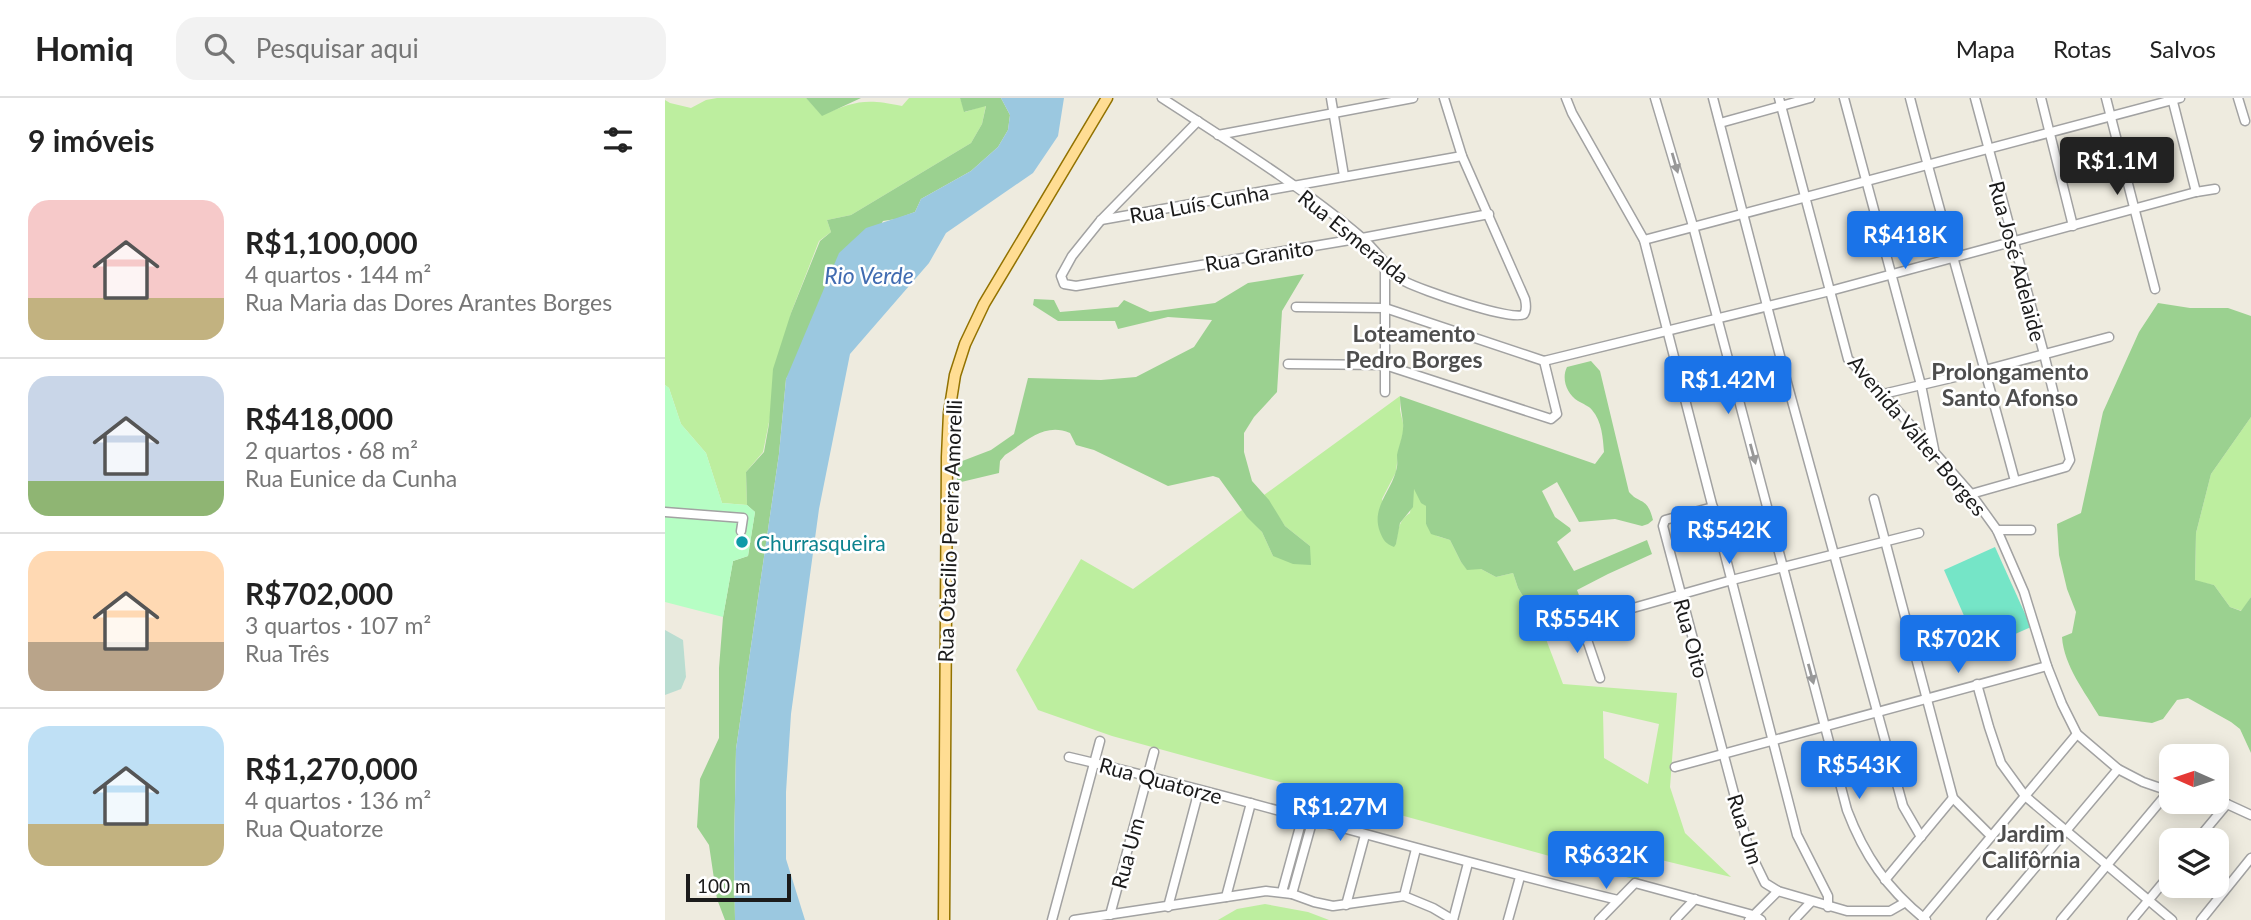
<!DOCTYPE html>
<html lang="pt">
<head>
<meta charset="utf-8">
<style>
	body { margin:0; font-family:Lato,sans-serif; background:#f2f2f2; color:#222; height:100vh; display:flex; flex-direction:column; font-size:26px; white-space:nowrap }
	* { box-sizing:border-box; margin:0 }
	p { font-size:23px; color:#767676 }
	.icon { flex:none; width:38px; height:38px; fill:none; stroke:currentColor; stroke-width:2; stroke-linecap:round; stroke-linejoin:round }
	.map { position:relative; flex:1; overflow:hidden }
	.drawer { display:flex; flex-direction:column; background:#fff; width:665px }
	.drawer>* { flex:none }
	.needle { width:46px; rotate:273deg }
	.tools { position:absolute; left:1494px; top:646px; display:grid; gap:14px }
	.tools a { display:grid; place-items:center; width:70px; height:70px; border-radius:14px; background:#fff; box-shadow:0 4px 18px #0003; font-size:35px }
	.scale { position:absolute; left:21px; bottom:18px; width:105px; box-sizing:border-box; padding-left:7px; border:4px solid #1b1b1b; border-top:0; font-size:19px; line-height:24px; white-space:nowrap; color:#1b1b1b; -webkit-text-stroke:5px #fff; paint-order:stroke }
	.price { position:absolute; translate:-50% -60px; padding:0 16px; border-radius:7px; background:#1a73e8; color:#fff; font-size:23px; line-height:46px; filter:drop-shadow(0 2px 4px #0008) }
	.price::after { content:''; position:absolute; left:50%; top:42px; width:21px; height:16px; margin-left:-10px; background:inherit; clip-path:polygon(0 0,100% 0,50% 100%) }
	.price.current { background:#222; color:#fff }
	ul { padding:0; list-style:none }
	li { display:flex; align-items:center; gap:21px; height:175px; padding:0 28px }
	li+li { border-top:2px solid #e0e0e0 }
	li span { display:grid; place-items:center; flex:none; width:196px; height:140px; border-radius:21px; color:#555 }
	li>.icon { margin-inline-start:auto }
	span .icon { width:84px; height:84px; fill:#fffc; stroke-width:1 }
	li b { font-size:30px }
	h2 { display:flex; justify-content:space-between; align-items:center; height:84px; padding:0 28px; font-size:30px }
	header { display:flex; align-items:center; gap:42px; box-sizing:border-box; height:98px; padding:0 35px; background:#fff; border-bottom:2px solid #e0e0e0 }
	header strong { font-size:33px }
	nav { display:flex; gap:38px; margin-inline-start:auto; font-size:24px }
	.search { width:490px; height:63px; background:#f2f2f2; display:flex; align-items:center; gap:18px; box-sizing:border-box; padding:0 24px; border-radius:21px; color:#767676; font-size:26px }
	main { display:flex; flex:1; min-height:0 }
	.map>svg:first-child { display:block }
	.grass { fill:#bdee9f; fill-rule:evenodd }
	.forest { fill:#9bd190 }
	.wetland { fill:#baddd1 }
	.park { fill:#b6fec4 }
	.pitch { fill:#75e5c7 }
	.water { fill:#9bc8e0 }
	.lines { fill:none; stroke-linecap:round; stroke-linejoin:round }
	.minor-casing { stroke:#a2a2a2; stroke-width:11 }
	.major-casing { stroke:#927200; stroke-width:13 }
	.minor { stroke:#fff; stroke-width:8 }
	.major { stroke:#ffdd93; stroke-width:10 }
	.oneway { fill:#989898 }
	.culture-dot { fill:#0f9aa8; stroke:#fff; stroke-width:2.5 }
	.labels { text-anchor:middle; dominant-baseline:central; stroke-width:5; stroke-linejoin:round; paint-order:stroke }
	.street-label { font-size:21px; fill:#1b1b1b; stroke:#fff }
	.culture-label { font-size:21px; fill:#0d838f; stroke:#fff; text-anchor:start }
	.water-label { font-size:23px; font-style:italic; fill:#416cb1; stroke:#fff }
	.neighbourhood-label { font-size:23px; font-weight:bold; fill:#4e4e4e; stroke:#fff }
</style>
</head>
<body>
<header>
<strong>Homiq</strong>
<div class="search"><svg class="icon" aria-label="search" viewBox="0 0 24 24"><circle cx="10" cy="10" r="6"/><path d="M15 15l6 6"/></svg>Pesquisar aqui</div>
<nav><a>Mapa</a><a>Rotas</a><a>Salvos</a></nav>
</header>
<main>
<section class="drawer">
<h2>9 imóveis<svg class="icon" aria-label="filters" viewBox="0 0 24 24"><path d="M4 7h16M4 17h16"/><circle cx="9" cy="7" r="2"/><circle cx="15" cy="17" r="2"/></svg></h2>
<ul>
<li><span style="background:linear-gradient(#f6c9c9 70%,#c2b280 0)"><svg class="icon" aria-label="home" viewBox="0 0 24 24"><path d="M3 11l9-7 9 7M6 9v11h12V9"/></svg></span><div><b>R$1,100,000</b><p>4 quartos · 144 m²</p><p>Rua Maria das Dores Arantes Borges</p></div></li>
<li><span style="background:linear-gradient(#c9d6e8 75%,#8fb573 0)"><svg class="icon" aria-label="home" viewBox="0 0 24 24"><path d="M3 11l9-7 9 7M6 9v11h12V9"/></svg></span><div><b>R$418,000</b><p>2 quartos · 68 m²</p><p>Rua Eunice da Cunha</p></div></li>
<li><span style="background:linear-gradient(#ffd9b3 65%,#b9a48a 0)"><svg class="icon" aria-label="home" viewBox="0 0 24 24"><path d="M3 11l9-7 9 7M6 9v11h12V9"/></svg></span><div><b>R$702,000</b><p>3 quartos · 107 m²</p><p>Rua Três</p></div></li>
<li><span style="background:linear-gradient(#bfe0f5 70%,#c2b280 0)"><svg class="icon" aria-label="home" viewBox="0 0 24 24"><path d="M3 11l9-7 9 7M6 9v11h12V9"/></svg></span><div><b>R$1,270,000</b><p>4 quartos · 136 m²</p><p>Rua Quatorze</p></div></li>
</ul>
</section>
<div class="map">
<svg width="1586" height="822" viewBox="0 0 1586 822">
	<rect width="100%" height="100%" fill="#eeebdf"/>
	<g class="grass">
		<path d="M 52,0 L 141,0 L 157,17 C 190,3 200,0 237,8 L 244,0 L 295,0 L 300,14 L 321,7 L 317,26 L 306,45 L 186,117 L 162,122 L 166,134 L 154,143 L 126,215 L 98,354 L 81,374 L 82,407 L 57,405 L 41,355 L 16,326 L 4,290 L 0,287 L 0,2 L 5,5 L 26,10 L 41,2 Z"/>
		<path d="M 735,298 L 735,312 L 738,325 L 738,335 L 733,356 L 731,374 L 717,401 L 731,446 C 733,433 733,423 745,415 L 748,389 L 761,408 L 761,426 L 772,438 L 785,442 L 796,464 L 802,471 L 816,471 L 831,479 L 848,475 L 853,490 L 876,528 L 898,586 L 1012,595 L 1005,689 L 1020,735 L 1066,779 L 988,760 L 972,782 L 447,638 L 373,612 L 351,572 L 416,461 L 468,491 L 577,412 L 597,434 L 608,458 L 645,448 L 620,428 L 599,397 ZM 938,613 L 994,626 L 983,686 L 939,660 Z"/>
		<path d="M 1586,319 L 1586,499 L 1577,513 L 1565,509 L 1549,487 L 1530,483 L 1531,435 L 1546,376 Z"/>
		<path d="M 600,806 L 643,814 L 664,822 L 553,822 L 572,811 Z"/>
	</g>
	<g class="forest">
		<path d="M 141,0 L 196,0 L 157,18 Z"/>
		<path d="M 295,0 L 336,0 L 345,17 L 343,32 L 333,49 L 306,73 L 256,101 L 250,114 L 231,121 L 218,123 L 121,281 L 114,356 L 71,651 L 69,753 L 70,822 L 60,822 L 52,801 L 44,747 L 32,729 L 35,681 L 54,640 L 54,570 L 58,519 L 68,463 L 83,458 L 90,414 L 82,407 L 81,374 L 99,354 L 104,326 L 108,271 L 126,215 L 155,143 L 166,134 L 162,122 L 186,117 L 306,45 L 317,26 L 321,8 L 299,14 Z"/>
		<path d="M 639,176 L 617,213 L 612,294 L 589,319 L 579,335 L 579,354 L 587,383 L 604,402 L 620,428 L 645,448 L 646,467 L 628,466 L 608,458 L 597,434 L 582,419 L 554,380 L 548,378 L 503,388 L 429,352 L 411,347 L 405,335 C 379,324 361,344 340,357 L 335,363 L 334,375 L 292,385 L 292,365 L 326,352 L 349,336 L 363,280 L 436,282 L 471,279 L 529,249 L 547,222 L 503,219 L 453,231 L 450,223 L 393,223 L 368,207 L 369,201 L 389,202 L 395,214 L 453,209 L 459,202 L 485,214 L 550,205 L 583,185 Z"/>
		<path d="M 1493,205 L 1525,210 L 1563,210 L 1586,218 L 1586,319 L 1546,376 L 1531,435 L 1530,482 L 1549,487 L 1565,509 L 1576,513 L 1586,499 L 1586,655 L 1575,631 L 1566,624 L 1523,600 L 1512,602 L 1498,621 L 1487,625 L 1434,618 C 1420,594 1399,568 1397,539 L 1407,535 L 1411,514 L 1402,491 L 1394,457 L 1392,426 L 1416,415 L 1438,314 L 1474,234 Z"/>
		<path d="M 926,263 L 935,273 L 964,394 C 975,407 982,398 988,422 L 983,426 L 977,428 L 950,421 L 914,424 L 892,384 L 877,393 L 890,419 L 905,430 L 906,433 L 892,444 L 909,473 L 982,442 L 987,456 L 943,476 L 912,492 L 922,518 L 908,522 L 901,516 L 895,501 L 885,499 L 887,526 L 876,528 L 853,490 L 848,475 L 831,479 L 816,471 L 802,472 L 796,464 L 785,442 L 766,436 L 761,426 L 761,408 L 756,405 L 749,391 L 748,409 L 735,425 L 731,446 L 729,449 C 721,446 718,442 715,434 C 706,410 725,395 731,373 C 733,368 732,362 732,357 C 734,347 739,336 738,325 C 737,315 735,308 735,298 L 930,366 L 939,354 C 938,341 937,323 927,312 C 924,308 918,306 913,303 C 902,296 896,281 902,269 Z"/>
	</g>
	<path class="wetland" d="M 0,532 L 18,542 L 21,579 L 16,591 L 0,597 Z"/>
	<path class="park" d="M 0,287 L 4,290 L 16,326 L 41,355 L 57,405 L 82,407 L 90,414 L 83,458 L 68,463 L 58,519 L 0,504 Z"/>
	<path class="pitch" d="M 1330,449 L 1366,529 L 1314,552 L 1279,472 Z"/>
	<path class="water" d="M 336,0 L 399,0 L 393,38 L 368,75 L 281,135 L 264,165 L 185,256 L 154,411 L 126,616 L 121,694 L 121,761 L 140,822 L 70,822 L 69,753 L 71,651 L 114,356 L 121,281 L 174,155 L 201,130 L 250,114 L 256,101 L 306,73 L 333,49 L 343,32 L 345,17 Z"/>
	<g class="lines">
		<g class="minor-casing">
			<g id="minor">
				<path d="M 497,0 C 563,43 636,88 696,139 C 712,152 723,173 741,184 C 754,191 850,225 859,216 C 862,212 861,206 860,201 L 797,58 L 779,0"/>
				<path d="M 666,0 L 679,78"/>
				<path d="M 901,0 L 907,15 L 979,142 L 1132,737 L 1163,798 L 1163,809"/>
				<path d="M 990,0 L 1028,128 L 1182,712 C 1199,757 1222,791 1261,822"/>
				<path d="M 1048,0 L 1121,281 L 1238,708 L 1256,739"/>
				<path d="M 1114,0 L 1183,261 L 1218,296 L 1306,396 L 1332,432 L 1359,494 L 1382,568 L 1397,606 L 1412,636 L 1453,671 L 1478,684 L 1507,694"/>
				<path d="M 1179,0 L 1256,287 L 1269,351"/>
				<path d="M 1245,0 C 1278,128 1316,255 1350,383"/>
				<path d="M 1376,0 L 1408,128"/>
				<path d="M 1441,0 L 1490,191"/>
				<path d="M 1507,0 L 1531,94"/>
				<path d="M 1573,0 L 1580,23"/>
				<path d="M 533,23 L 436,122 L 407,158 L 396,178 L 399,186 L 411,188 L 697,140 L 824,116"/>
				<path d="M 1055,25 L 1145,0"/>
				<path d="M 553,37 L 748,0"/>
				<path d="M 436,122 L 797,58"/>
				<path d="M 979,142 L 1515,0"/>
				<path d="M 631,209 L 720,210 L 879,263"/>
				<path d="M 879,263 L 1165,193 L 1531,94 L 1550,91"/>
				<path d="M 623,266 L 720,267 L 886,321 L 892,316 L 879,263"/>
				<path d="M 720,294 L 720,165"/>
				<path d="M 1019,296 L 1068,282"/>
				<path d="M 1218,296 L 1320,272 L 1444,239"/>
				<path d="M 1306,396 L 1401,369 L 1405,362 L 1379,256 L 1310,0"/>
				<path d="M 1209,401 L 1288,700 L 1326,738"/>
				<path d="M 1048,409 L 1000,422 L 998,428 L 1084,752 L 1100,785 L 1113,793 L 1182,813 L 1225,813 L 1239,805"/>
				<path d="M 0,414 L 78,420 L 76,433"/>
				<path d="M 1332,432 L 1366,432"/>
				<path d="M 916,524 L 935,580"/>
				<path d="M 883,534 L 1067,482 L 1254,435"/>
				<path d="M 1312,586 L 1324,629 L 1336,665 L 1360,698 L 1507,822"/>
				<path d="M 404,659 C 588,702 769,758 953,802"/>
				<path d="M 1010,669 L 1382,568"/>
				<path d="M 1552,704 L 1562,706 L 1586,717"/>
				<path d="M 1532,742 L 1562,706"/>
				<path d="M 1220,782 L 1288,700"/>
				<path d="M 617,794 L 644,696 L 654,699 L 627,796"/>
				<path d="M 739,798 L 751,751"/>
				<path d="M 561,799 L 586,705"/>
				<path d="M 681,807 L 700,737"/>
				<path d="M 503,809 L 534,692"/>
				<path d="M 445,817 L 489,654"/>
				<path d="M 1258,820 L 1412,636"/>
				<path d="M 387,822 L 435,643"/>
				<path d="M 409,822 L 601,793 L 627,796 L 649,804 L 668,808 L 739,798 L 768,810 L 788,822"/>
				<path d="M 788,822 L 803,765"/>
				<path d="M 843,822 L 855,779"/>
				<path d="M 934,822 L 970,785 L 1088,817 L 1096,822"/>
				<path d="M 1010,822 L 1030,801"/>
				<path d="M 1084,822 L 1113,793"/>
				<path d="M 1129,822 L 1146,804"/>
				<path d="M 1326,822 L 1453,671"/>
				<path d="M 1396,822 L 1504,693"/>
				<path d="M 1467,822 L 1507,774"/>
				<path d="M 1536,822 L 1586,760"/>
			</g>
		</g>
		<g class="major-casing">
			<path id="major" d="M 279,822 L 282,359 L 284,315 L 290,277 L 300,246 L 319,206 L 442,0"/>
		</g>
		<use href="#minor" class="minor"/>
		<use href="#major" class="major"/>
	</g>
	<defs><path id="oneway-solid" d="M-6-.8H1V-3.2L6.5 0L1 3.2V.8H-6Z" transform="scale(1.75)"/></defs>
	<g class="oneway">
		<use href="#oneway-solid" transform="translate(1010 65) rotate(74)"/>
		<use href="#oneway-solid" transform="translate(1088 356) rotate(75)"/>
		<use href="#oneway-solid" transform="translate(1146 576) rotate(75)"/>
	</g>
	<circle class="culture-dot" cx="77" cy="444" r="7"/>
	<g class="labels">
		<g class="street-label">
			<text transform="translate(534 105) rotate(-10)">Rua Luís Cunha</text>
			<text transform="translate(689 138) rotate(39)">Rua Esmeralda</text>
			<text transform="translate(594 157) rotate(-9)">Rua Granito</text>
			<text transform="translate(1353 163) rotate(75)">Rua José Adelaide</text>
			<text transform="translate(1253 337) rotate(50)">Avenida Valter Borges</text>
			<text transform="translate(284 433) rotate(-88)">Rua Otacilio Pereira Amorelli</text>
			<text transform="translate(1027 540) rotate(75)">Rua Oito</text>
			<text transform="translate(496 682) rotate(15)">Rua Quatorze</text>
			<text transform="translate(1081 731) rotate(72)">Rua Um</text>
			<text transform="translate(462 755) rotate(-75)">Rua Um</text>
		</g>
		<g class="culture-label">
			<text x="91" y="444">Churrasqueira</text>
		</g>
		<g class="water-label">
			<text x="204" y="177">Rio Verde</text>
		</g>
		<g class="neighbourhood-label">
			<text x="749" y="235">Loteamento<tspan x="749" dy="26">Pedro Borges</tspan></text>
			<text x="1345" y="273">Prolongamento<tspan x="1345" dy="26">Santo Afonso</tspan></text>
			<text x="1366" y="735">Jardim<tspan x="1366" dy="26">Califôrnia</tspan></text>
		</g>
	</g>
</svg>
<div class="tools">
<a><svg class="needle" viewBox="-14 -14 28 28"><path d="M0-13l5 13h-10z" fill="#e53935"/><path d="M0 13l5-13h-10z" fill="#767676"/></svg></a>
<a><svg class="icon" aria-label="layers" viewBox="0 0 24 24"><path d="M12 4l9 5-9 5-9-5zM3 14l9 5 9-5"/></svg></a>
</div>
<div class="scale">100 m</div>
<b class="price current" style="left:1452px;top:99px">R$1.1M</b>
<b class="price" style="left:1240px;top:173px">R$418K</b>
<b class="price" style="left:1063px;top:318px">R$1.42M</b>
<b class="price" style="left:1064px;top:468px">R$542K</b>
<b class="price" style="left:912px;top:557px">R$554K</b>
<b class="price" style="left:1293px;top:577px">R$702K</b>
<b class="price" style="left:1194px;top:703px">R$543K</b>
<b class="price" style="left:675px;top:745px">R$1.27M</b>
<b class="price" style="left:941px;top:793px">R$632K</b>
</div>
</main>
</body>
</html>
